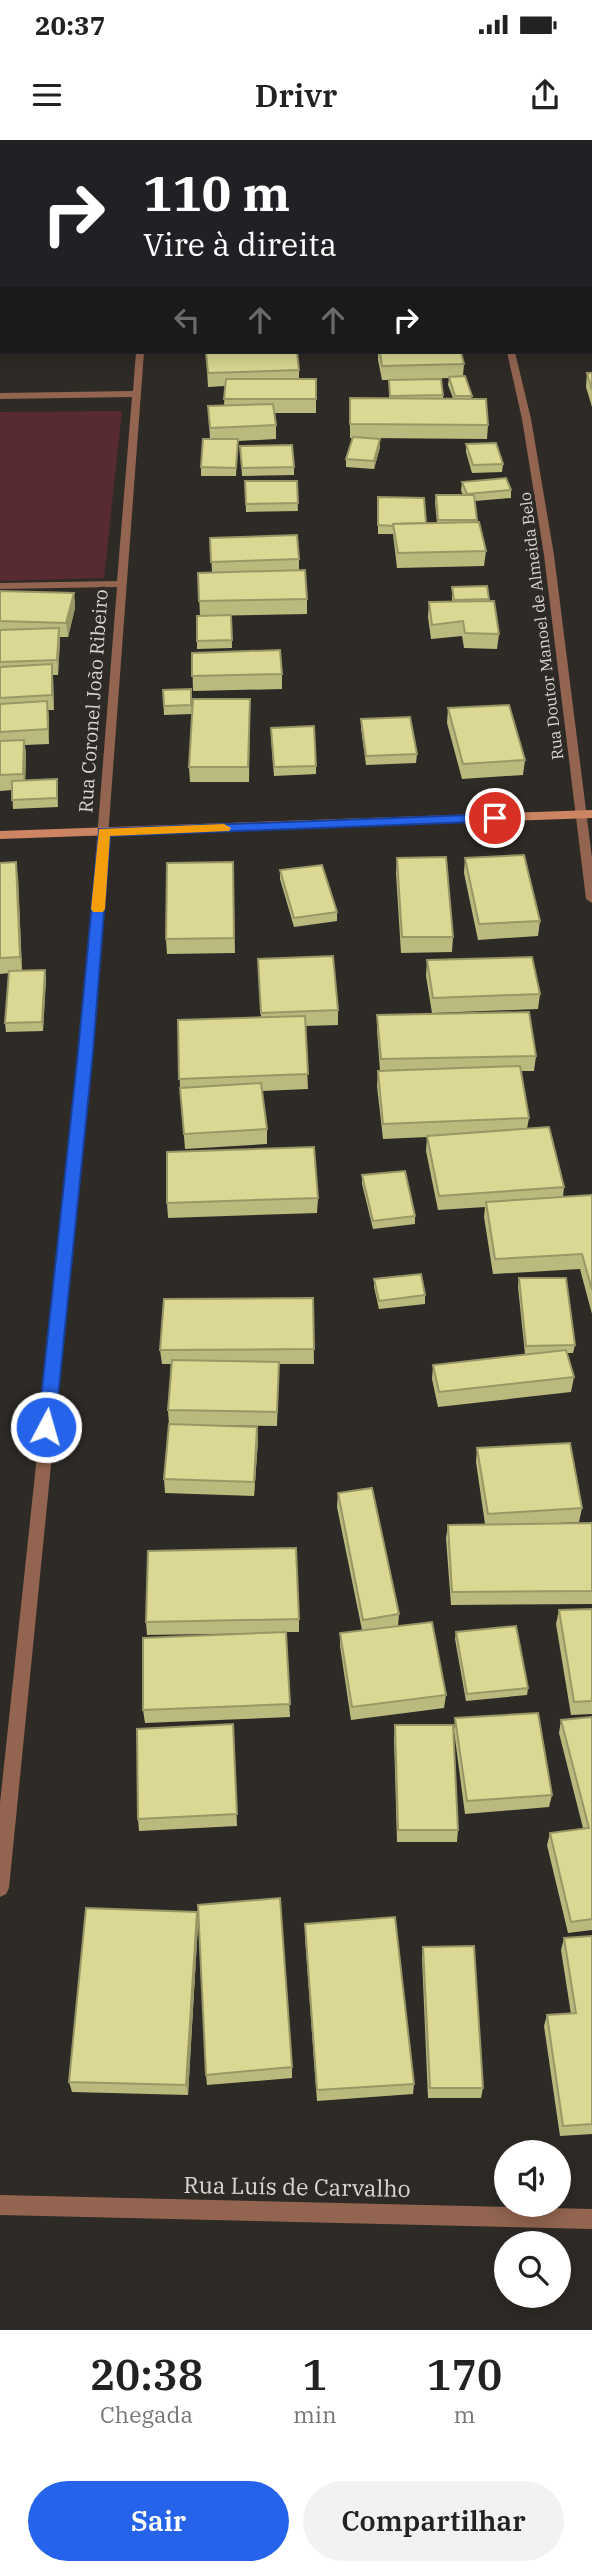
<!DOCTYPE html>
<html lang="pt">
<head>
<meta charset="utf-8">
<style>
	body { margin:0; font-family:"IBM Plex Serif",serif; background:#f2f2f2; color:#222; height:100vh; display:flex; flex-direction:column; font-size:26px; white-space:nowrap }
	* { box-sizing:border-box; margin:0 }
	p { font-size:23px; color:#767676 }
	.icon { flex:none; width:38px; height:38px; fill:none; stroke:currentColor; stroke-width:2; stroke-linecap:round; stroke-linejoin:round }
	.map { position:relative; height:2190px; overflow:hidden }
	.details { display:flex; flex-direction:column; background:#fff; flex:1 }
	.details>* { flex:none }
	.guide { position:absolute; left:0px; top:0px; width:593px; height:214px; box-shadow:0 4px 18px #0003; background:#202124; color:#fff; overflow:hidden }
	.controls { position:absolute; left:494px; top:2000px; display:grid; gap:14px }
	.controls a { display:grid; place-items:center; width:77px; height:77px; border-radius:50%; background:#fff; box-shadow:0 4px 18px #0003; font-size:35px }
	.pin { position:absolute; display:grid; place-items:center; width:60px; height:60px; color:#fff; margin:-30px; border:4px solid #fff; border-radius:50%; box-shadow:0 2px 7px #0007 }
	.me { position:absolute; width:77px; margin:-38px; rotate:6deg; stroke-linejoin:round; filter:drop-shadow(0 0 5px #0008) }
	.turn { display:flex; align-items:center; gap:24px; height:147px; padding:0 28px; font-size:32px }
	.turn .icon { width:91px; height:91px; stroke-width:2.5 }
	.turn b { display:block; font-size:49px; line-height:60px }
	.lanes { display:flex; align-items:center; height:66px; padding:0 28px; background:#0003; justify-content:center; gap:35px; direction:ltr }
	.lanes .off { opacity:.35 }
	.eta { display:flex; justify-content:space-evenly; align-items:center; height:119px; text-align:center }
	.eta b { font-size:42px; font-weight:600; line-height:49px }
	.cta { display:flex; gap:14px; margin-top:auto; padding:14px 28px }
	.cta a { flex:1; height:80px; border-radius:42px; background:#2563eb; color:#fff; font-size:28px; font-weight:600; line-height:80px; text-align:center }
	.cta a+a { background:#f2f2f2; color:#222 }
	.status { display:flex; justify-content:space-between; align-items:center; height:49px; padding:0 35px; background:#fff; direction:ltr }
	.status svg { height:19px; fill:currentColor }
	header { display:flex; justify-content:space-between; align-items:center; height:91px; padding:0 28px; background:#fff; font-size:32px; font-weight:600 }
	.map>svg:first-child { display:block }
	.green { fill:#572b30 }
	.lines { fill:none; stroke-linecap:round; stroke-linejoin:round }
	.street { fill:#936550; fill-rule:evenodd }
	.secondary { fill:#cd8463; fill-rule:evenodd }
	.wall { fill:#bbba7e; fill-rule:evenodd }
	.shaded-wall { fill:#999766 }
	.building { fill:#dad892; stroke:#999766; stroke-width:2 }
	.route { fill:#2563eb; stroke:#184099; stroke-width:2 }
	.slow { fill:#f59e0b }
	.labels { text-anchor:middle; stroke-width:7; stroke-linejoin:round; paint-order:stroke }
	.far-street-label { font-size:16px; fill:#d9d7d4; stroke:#2e2a26 }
	.street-label { font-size:19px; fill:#d9d7d4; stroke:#2e2a26 }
	.near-street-label { font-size:23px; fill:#d9d7d4; stroke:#2e2a26 }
</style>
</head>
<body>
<div class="status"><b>20:37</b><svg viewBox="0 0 49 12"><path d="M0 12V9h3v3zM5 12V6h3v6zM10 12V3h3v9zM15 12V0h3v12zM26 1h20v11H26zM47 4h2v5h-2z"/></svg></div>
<header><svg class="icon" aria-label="menu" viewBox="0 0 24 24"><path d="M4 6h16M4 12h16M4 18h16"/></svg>Drivr<svg class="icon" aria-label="share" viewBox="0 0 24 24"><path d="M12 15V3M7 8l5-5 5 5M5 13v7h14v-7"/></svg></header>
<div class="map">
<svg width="592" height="2190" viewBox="0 0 592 2190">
	<rect width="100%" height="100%" fill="#2e2a26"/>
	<polygon class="green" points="122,271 104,438 0,441 0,272"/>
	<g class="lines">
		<g class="street">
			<rect x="137" y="0" width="8" height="2"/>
			<polygon points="450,0 458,0 459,2 451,2"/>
			<rect x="0" y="98" width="2" height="4"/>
			<polygon points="136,212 144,212 92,912 9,1748 6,1754 0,1757 0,1663 80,912 117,447 0,449 0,443 117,441 132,257 0,259 0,253 133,251"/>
			<polygon points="507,212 515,212 531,279 554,415 592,718 592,763 586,759 544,415 522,279"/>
			<polygon points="0,2055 592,2069 592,2089 0,2075"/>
		</g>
		<polygon class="secondary" points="592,670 592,678 0,699 0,691"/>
	</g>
	<g class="wall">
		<polygon points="348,0 412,0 391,2 349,2"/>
		<polygon points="528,0 581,0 529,2"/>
		<rect x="0" y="26" width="2" height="44"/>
		<polygon points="206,212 299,230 299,239 316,239 316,273 274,273 276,285 276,299 238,301 236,336 201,336 201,327 210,299 208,266 224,266 225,246 208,247"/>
		<path d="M378 212 464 224 463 236 472 256 471 259 488 285 487 299 367 298 380 307 374 329 346 327V319L352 298H350V258H389V240H382L378 220ZM449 238 448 245 453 258H443V255L389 240Z"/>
		<polygon points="587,233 592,233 592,267 586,247"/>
		<polygon points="466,304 503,324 502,332 472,333 466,312"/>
		<polygon points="240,306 294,327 294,335 242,336"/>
		<polygon points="245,341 297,341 298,371 246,372"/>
		<polygon points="462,342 511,350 511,358 475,361 477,382 486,411 484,426 397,428 393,394 378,394 378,357 426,383 437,383 435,363 436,355 463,355 461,351"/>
		<polygon points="210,398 299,419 299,430 307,459 307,474 200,476 198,433 212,432"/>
		<polygon points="452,447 489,459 499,494 497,509 464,508 462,496 431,499 428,477 429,462 452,462"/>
		<polygon points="0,451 74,453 75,468 68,497 60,497 58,535 53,535 54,570 48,570 49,604 25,605 26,615 25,641 57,639 58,667 13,669 12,650 0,651"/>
		<polygon points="231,475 232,508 197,509 197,476"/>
		<polygon points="192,513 282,534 282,549 193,551"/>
		<polygon points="191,549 192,574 164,575 163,550"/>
		<polygon points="448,568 525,620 523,635 462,639 447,583"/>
		<polygon points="250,574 249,642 190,642 189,627"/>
		<polygon points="361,579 417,614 416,623 366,625 361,588"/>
		<polygon points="271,596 316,626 316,634 274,636"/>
		<polygon points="397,718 453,797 452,812 401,813 396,733"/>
		<polygon points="465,718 540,781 538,796 478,800 464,733"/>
		<polygon points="233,722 235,813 167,814 166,799"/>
		<polygon points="0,723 18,737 22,830 45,830 46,839 43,891 6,892 5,883 9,833 0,834"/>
		<polygon points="280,730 337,772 337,781 294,787 280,739"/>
		<polygon points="258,819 338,870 338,885 305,886 308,949 262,951 267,989 267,1004 185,1009 180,948 178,880 261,877"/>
		<polygon points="427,820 540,854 538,869 432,873 426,836"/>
		<polygon points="377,875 536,916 534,931 521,931 529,978 527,989 564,1047 563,1057 592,1055 592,1174 580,1129 493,1134 484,1077 485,1067 438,1070 426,1011 427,997 383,999 377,946 378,931 380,931 377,890"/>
		<polygon points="362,1035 415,1076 415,1084 373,1089 362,1044"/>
		<polygon points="318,1058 317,1073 168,1078 167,1063"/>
		<polygon points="519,1138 575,1205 573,1213 567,1213 574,1237 571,1252 438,1267 432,1239 433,1225 532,1214 525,1214 518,1147"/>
		<polygon points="374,1139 425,1155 425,1164 379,1169 374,1147"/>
		<polygon points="313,1158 314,1224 279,1224 277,1286 197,1285 257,1287 258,1301 254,1356 165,1353 164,1339 169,1285 168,1270 171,1224 162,1224 160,1210"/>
		<polygon points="477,1308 582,1368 579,1382 556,1383 592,1383 592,1464 451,1465 446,1398 448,1385 485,1384 476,1322"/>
		<polygon points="338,1353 399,1474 398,1486 446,1555 444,1568 351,1580 340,1506 340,1493 362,1490 337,1367"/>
		<polygon points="592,1469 592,1574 571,1575 556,1484 559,1470"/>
		<polygon points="299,1479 299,1492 286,1492 290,1577 145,1583 143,1570 269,1493 147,1495 146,1482"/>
		<polygon points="456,1492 528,1548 527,1555 466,1561 455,1499"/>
		<polygon points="592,1577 592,1790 568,1793 547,1705 550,1693 583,1688 559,1593 561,1580"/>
		<polygon points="455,1578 552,1655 549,1667 465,1674 454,1591"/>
		<polygon points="233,1584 237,1686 139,1691 138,1679"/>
		<polygon points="395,1585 458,1690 457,1702 397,1702 394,1598"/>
		<polygon points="197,1772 198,1784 188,1955 72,1952 69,1942"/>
		<polygon points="305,1784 414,1944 413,1954 317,1961 305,1796"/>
		<polygon points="592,1796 592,1994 560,1996 544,1886 547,1875 571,1874 561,1810 564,1798"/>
		<polygon points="423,1807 483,1948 481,1958 428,1958 422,1818"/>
		<polygon points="292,1927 292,1938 207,1945 206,1935"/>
	</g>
	<g class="shaded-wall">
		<polygon points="380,299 380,307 374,329 374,321"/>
		<polygon points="74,453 75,468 68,497 66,483"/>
		<polygon points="59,488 60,503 58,535 57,520"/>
		<polygon points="52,524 53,539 54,570 52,555"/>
		<polygon points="47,561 49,576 49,604 48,589"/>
		<polygon points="24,600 26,615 25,649 23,634"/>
		<polygon points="16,722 18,737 22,832 20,817"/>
		<polygon points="45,830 46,839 43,891 42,882"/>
		<polygon points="257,1287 258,1301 254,1356 254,1342"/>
		<polygon points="197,1772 198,1784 188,1955 186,1945"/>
	</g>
	<g class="building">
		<polygon points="212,0 299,0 300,2 213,2"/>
		<polygon points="571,0 581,0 582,2 533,2"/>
		<polygon points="0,26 2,26 2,53 0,54"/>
		<polygon points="206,212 297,212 299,230 208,233"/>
		<polygon points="380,212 461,212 464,224 382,226"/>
		<polygon points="587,233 592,233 592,250"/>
		<polygon points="465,236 472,256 455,256 449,237"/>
		<polygon points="226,239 316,239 316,259 224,259"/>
		<polygon points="441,239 443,255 390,256 389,240"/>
		<polygon points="350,258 486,259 488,285 350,284"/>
		<polygon points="273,264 276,285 210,288 208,266"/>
		<polygon points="353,297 380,299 374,321 346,319"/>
		<polygon points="203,299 238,299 236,328 201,327"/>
		<polygon points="496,303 503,324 473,325 466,304"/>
		<polygon points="292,305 294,327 242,328 240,306"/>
		<polygon points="506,338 511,350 467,354 462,342"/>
		<polygon points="245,341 297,341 298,363 246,364"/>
		<polygon points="436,355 474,355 477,380 438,380"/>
		<polygon points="378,357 424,358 426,383 393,384 393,386 378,385"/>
		<polygon points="479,382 486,411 398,413 393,384"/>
		<polygon points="297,395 299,419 211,422 210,398"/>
		<polygon points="305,430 307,459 199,461 198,433"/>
		<polygon points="487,446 489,459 454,460 452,447"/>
		<polygon points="0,451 74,453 66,483 0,481"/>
		<polygon points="494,461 499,494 465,493 463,481 432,485 429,462"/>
		<polygon points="231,475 232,500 197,501 197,476"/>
		<polygon points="59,488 57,520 0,522 0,490"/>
		<polygon points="280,510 282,534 192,536 192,513"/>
		<polygon points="52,524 52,555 0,558 0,527"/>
		<polygon points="191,549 191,565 164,566 163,550"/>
		<polygon points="193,559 250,559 248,627 189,627"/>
		<polygon points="47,561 48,589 0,592 0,564"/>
		<polygon points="509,565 525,620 463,624 448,568"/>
		<polygon points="410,577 417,614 366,616 361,579"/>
		<polygon points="314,586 316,626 274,627 271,588"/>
		<polygon points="24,600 23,634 0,635 0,601"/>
		<polygon points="57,639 57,658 12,660 12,641"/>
		<polygon points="524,715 540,781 479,784 465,718"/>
		<polygon points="446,717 453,797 402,797 397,718"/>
		<polygon points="16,722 20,817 0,818 0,723"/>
		<polygon points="233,722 234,798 166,799 167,723"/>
		<polygon points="322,725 337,772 294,778 280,730"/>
		<polygon points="333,816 338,870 261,873 258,819"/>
		<polygon points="532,817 540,854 433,858 427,820"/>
		<polygon points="45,830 42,882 5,883 9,831"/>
		<polygon points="529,872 536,916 381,919 377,875"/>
		<polygon points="305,876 308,934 179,939 178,880"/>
		<polygon points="520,926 529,978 383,984 378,931"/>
		<polygon points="261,943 267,989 184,994 180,948"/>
		<polygon points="549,987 564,1047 439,1056 427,996"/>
		<polygon points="314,1007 318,1058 167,1063 167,1012"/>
		<polygon points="405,1031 415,1076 373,1081 362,1035"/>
		<polygon points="592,1055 592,1150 582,1114 495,1119 486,1062"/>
		<polygon points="421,1134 425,1155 379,1161 374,1139"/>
		<polygon points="519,1138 566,1138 575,1205 526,1206"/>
		<polygon points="313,1158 314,1209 160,1210 164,1159"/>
		<polygon points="566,1210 574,1237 439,1252 433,1225"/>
		<polygon points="172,1220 279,1222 277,1272 168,1270"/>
		<polygon points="169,1284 257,1287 254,1342 164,1339"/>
		<polygon points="570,1303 582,1368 488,1374 477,1308"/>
		<polygon points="372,1348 399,1474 363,1480 338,1353"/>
		<polygon points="592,1383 592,1451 452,1452 448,1385"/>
		<polygon points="296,1408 299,1479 146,1482 148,1411"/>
		<polygon points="592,1469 592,1561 574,1562 559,1470"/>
		<polygon points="432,1482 446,1555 352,1567 340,1493"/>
		<polygon points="516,1486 528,1548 467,1554 456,1492"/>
		<polygon points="286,1492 290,1564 143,1570 143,1498"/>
		<polygon points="538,1573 552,1655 467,1661 455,1578"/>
		<polygon points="592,1577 592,1779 571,1782 550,1693 589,1688 561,1580"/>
		<polygon points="233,1584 237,1674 138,1679 137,1589"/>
		<polygon points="395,1585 453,1585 458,1690 398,1690"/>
		<polygon points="280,1758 292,1927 206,1935 198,1765"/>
		<polygon points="86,1768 197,1772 186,1945 69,1942"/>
		<polygon points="395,1777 414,1944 317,1950 305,1784"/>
		<polygon points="592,1796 592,1984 563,1986 547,1875 576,1873 564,1798"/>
		<polygon points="474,1806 483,1948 430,1948 423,1807"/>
	</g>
	<polygon class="route" points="495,674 501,678 499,681 110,696 93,912 55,1287 52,1292 40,1292 38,1287 78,912 99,689"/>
	<polygon class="slow" points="224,684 231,688 229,691 110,696 105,769 103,772 93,772 91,769 99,689"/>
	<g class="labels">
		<g class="far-street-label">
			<text transform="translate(541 486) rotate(-97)" y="6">Rua Doutor Manoel de Almeida Belo</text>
		</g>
		<g class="street-label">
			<text transform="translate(93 561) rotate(-86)" y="7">Rua Coronel João Ribeiro</text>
		</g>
		<g class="near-street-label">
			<text transform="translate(297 2047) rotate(1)" y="8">Rua Luís de Carvalho</text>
		</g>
	</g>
</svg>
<div class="controls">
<a><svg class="icon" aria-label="sound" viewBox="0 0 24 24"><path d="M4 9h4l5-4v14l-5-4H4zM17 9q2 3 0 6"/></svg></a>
<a><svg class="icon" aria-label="search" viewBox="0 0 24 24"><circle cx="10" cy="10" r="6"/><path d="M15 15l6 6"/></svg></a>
</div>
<div class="pin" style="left:495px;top:678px;background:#d93025"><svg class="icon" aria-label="arrive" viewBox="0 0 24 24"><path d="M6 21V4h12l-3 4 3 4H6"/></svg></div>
<svg class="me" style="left:46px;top:1287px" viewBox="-20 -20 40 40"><circle r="17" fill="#2563eb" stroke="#fff" stroke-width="3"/><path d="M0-11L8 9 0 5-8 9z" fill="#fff"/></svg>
<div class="guide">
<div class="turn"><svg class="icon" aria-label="right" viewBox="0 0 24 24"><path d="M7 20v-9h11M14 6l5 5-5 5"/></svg><div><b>110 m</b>Vire à direita</div></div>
<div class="lanes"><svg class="icon off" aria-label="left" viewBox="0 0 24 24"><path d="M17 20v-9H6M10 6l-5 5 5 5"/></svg><svg class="icon off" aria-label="ahead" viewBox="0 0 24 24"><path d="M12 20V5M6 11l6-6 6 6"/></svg><svg class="icon off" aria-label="ahead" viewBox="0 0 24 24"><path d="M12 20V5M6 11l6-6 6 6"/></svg><svg class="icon" aria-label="right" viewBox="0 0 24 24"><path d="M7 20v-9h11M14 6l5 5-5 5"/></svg></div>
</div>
</div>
<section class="details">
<div class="eta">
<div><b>20:38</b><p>Chegada</p></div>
<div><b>1</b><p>min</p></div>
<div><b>170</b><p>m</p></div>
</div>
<div class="cta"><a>Sair</a><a>Compartilhar</a></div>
</section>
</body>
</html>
